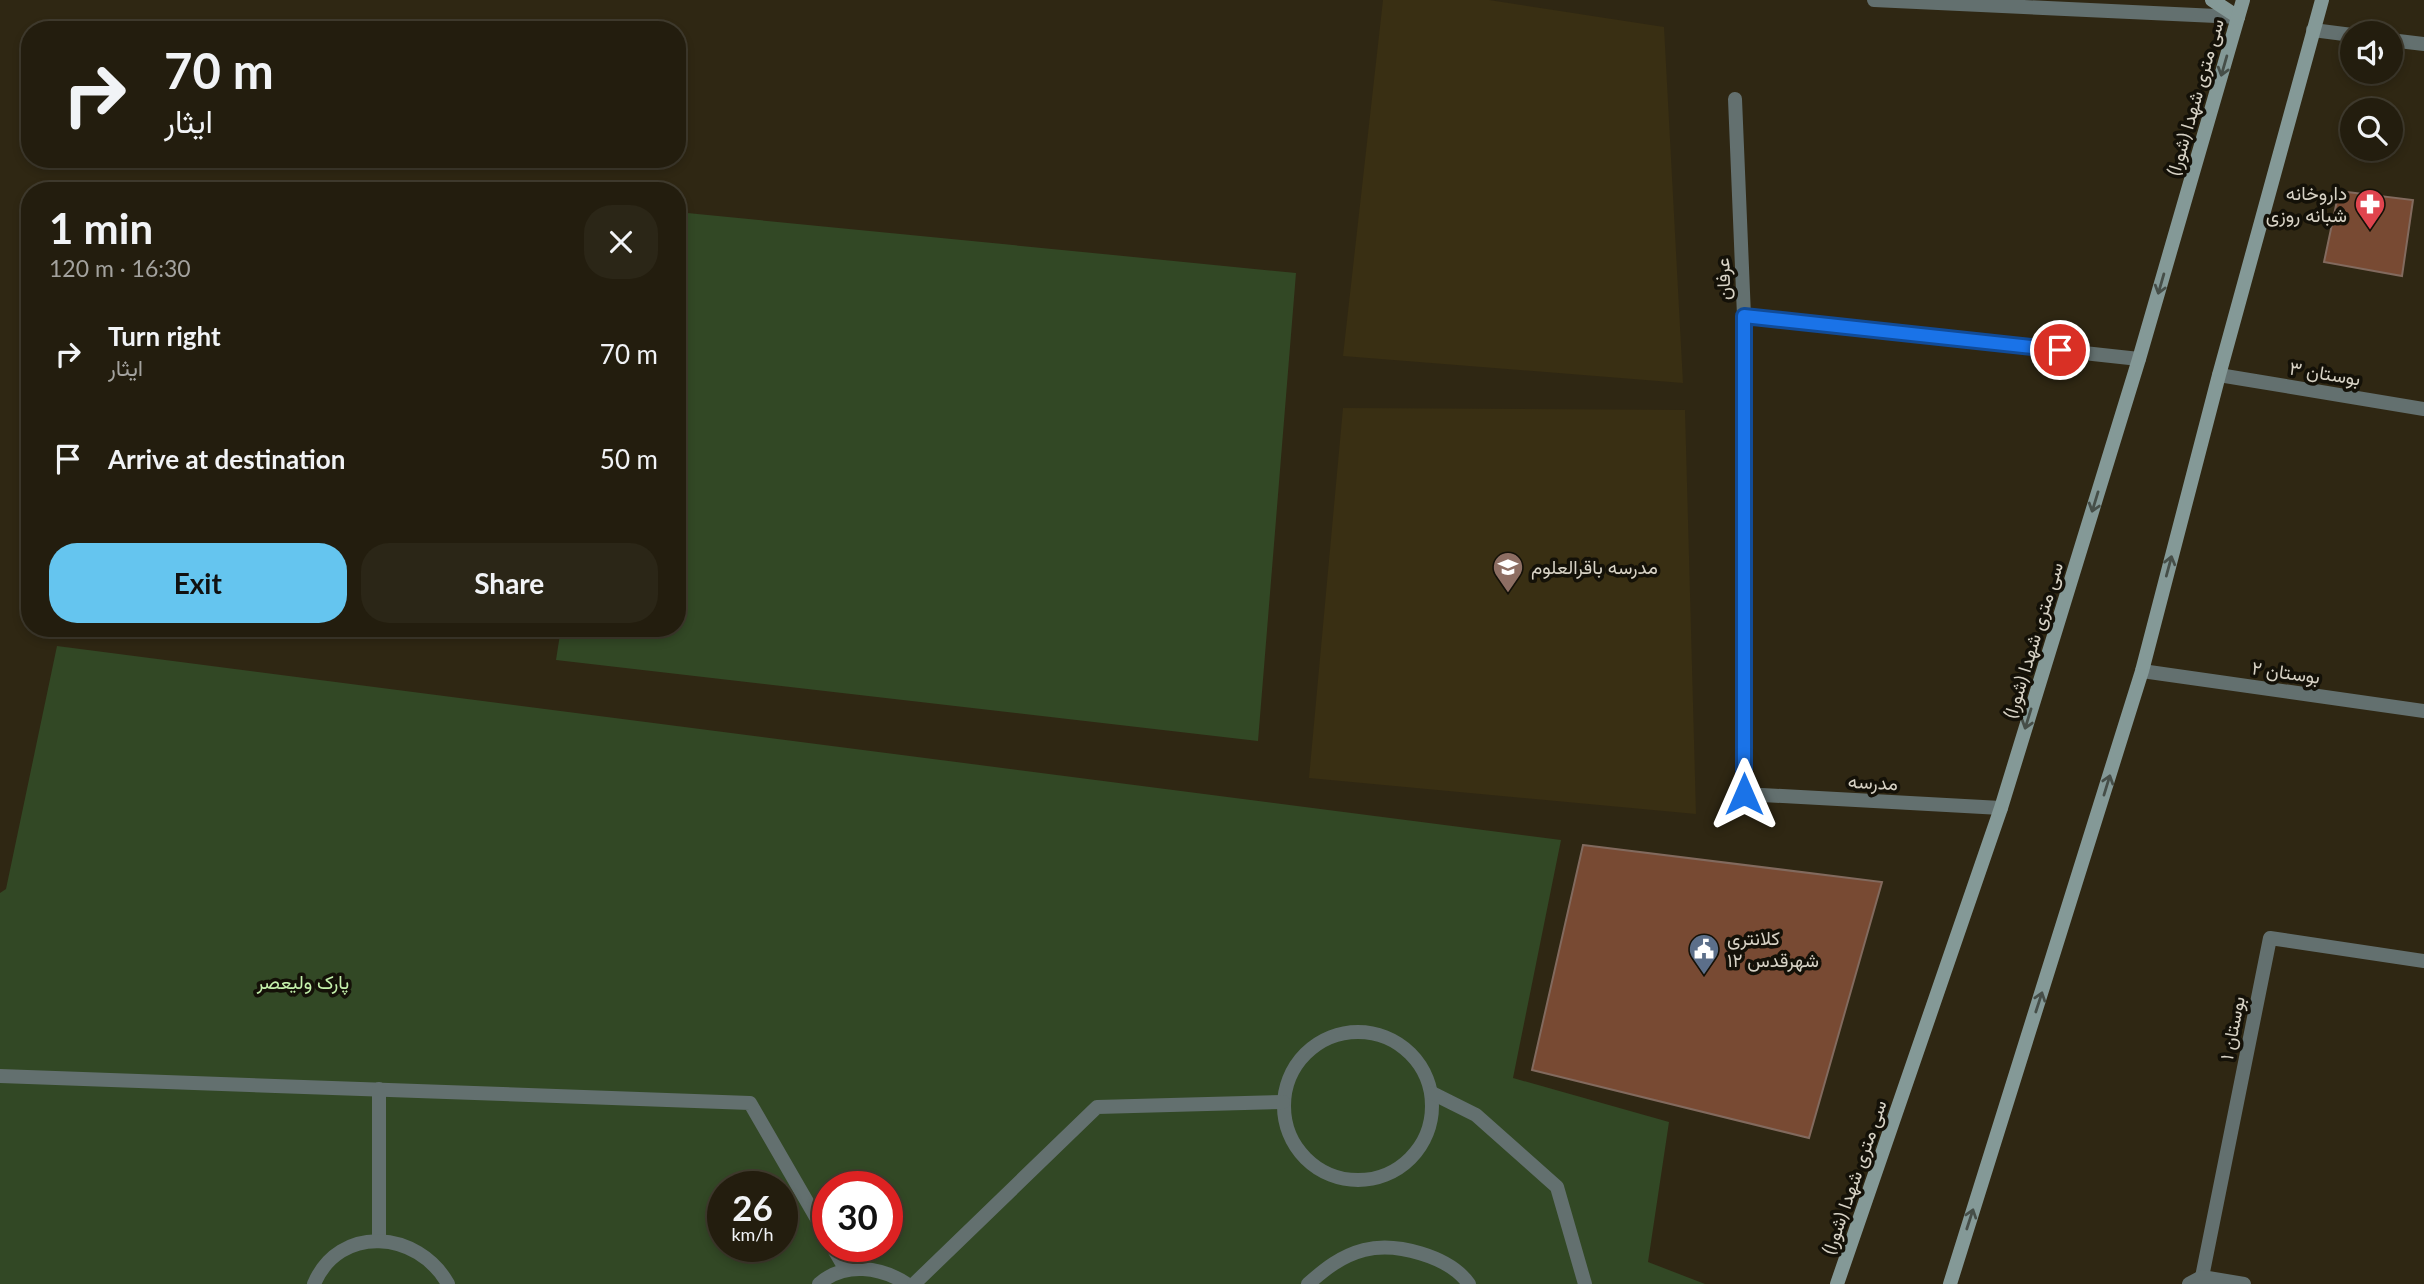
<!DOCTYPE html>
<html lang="en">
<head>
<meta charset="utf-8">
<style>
	body { margin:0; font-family:Lato,Vazirmatn,sans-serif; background:#2b2617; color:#f1f3f6; height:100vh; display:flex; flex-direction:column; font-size:26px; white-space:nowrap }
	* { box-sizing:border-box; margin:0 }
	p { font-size:23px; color:#a3a29e }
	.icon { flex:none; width:38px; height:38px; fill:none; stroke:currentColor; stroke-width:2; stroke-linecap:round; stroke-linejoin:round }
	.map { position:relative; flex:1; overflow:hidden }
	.drawer { position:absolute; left:21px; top:182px; width:665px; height:455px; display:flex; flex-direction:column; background:#231d0e; border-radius:28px; box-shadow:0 4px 10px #0003,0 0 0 2px #403b2e }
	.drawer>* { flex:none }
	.top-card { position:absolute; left:21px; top:21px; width:665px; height:147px; border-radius:28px; box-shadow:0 4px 10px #0003,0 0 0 2px #403b2e; background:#231d0e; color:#f1f3f6; overflow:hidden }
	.fabs { position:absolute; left:2340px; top:21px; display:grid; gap:14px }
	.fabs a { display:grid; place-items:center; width:63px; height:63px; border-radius:50%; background:#231d0e; box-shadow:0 4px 10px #0003,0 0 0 2px #403b2e; font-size:35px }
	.speed { position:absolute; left:707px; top:1171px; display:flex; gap:14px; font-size:35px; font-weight:700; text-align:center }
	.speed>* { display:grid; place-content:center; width:91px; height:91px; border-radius:50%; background:#231d0e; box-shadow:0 4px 10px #0003,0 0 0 2px #403b2e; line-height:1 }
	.speed small { font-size:18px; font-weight:400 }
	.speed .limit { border:10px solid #d22; background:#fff; color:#111 }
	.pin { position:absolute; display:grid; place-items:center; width:60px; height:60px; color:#fff; margin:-30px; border:4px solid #fff; border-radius:50%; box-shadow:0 2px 7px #0007 }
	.me { position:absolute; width:77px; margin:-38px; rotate:0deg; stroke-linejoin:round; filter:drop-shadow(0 0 5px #0008) }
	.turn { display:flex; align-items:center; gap:24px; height:147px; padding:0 28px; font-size:32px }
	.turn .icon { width:91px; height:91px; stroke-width:2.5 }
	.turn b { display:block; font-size:49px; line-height:60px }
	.round { display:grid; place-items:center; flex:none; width:74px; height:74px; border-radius:28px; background:#2b2617 }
	.overview { display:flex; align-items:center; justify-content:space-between; height:119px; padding:0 28px }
	h1 { font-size:42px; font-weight:700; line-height:52px }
	.primary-button { display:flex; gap:14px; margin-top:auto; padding:14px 28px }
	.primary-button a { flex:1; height:80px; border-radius:28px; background:#65c5ef; color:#111; font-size:28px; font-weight:700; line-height:80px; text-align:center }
	.primary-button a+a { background:#2b2617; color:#f1f3f6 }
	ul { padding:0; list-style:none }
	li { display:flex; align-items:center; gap:21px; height:105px; padding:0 28px }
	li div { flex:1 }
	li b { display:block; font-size:26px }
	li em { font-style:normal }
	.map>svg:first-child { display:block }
	.built { fill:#392f13 }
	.green { fill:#324825; fill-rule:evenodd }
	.building { fill:#784a33; stroke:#826a5e; stroke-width:2 }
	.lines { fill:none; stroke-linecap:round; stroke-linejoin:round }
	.street { stroke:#63706f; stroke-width:14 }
	.secondary { stroke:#849997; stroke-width:14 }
	.oneway { stroke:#464e48 }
	.route-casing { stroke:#114b97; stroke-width:18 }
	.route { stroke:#1a73e8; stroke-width:12 }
	.labels { text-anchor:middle; stroke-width:7; stroke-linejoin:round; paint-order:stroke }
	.street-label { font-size:19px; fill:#d7d2c5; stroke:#141108 }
	.poi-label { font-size:19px; fill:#d7d2c5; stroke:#141108; text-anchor:start }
	.park-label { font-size:19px; fill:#c5f1ac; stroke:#141108 }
</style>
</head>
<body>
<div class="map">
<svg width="2424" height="1284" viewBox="0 0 2424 1284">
	<rect width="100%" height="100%" fill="#2f2713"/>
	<g class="built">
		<polygon points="1383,0 1489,0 1664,27 1683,383 1343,356"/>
		<polygon points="1343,408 1685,410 1696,814 1309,778"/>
	</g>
	<g class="green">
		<polygon points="677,212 1296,273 1258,741 556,660 561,628 677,628"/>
		<path d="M57 646 1561 840 1513 1078 1669 1122 1648 1262 1705 1284H0V893L6 889ZM723 1186H782V1246H723ZM828 1186H887V1246H828Z"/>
	</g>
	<g class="building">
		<polygon points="2339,191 2413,200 2402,276 2324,262"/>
		<polygon points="1583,845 1882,882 1809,1138 1532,1070"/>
	</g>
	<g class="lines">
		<g class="street">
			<polyline points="1874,0 2238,17"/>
			<polyline points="2313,30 2352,35"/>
			<polyline points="2390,40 2424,44"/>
			<polyline points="1735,99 1744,316 1744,794 2001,808"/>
			<polyline points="1744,316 2139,359"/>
			<polyline points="2219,375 2424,409"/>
			<polyline points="2142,671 2424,711"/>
			<circle cx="1358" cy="1106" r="74"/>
			<polyline points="0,1076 750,1103 828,1238"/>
			<polyline points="379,1089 379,1241"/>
			<polyline points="1432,1093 1476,1115 1557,1187 1585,1284"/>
			<polyline points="832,1246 846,1270"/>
			<polyline points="2202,1277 2270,938 2424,961"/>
			<path d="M314 1284C339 1224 418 1230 448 1284"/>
			<path d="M819 1284C845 1261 881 1267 907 1284"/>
			<polyline points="914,1284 1097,1107 1283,1102"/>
			<path d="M1308 1284C1325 1269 1341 1256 1364 1250 1396 1242 1449 1256 1469 1284"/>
			<polyline points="2189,1284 2202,1277 2244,1284"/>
		</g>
		<g class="secondary">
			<polyline points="2212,0 2238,17"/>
			<polyline points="1837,1284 2001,808 2139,359 2243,0"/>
			<polyline points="1950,1284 2142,671 2219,375 2322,0"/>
		</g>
	</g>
	<defs><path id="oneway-shaft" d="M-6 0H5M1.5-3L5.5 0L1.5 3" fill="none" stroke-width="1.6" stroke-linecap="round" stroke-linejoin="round" transform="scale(1.75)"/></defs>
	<g class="oneway">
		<use href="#oneway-shaft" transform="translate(2224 66) rotate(106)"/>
		<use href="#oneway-shaft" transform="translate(2161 284) rotate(106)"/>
		<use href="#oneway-shaft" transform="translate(2095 502) rotate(107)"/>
		<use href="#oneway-shaft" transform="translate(2169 566) rotate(-75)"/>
		<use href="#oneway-shaft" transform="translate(2028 719) rotate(107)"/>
		<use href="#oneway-shaft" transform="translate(2107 785) rotate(-73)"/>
		<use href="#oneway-shaft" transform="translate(2039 1002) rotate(-72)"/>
		<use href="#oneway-shaft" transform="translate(1970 1219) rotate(-72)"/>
	</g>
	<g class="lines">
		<g class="route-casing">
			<polyline id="route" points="1744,794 1744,316 2060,350"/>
		</g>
		<use href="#route" class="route"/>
	</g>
	<defs>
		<g id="pharmacy-pin" transform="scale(1.575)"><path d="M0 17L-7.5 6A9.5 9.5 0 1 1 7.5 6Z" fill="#e0444e" stroke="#141108"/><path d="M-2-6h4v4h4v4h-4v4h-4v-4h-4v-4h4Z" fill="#fff"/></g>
		<g id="school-pin" transform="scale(1.575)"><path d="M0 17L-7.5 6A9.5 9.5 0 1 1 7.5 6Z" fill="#8d6e63" stroke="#141108"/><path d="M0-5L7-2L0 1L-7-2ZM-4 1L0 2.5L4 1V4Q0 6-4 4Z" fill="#fff"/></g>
		<g id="civic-pin" transform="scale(1.575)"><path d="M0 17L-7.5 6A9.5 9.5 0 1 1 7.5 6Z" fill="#5c6f8a" stroke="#141108"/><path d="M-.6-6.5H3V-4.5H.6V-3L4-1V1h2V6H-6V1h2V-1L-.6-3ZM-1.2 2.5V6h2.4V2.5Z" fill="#fff"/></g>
	</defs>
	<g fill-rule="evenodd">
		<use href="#pharmacy-pin" x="2370" y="204"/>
		<use href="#school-pin" x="1508" y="567"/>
		<use href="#civic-pin" x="1704" y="949"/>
	</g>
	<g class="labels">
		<g class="street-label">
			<text transform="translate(2195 97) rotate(-74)" y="7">سی متری شهدا (شورا)</text>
			<text transform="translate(1723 279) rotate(-92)" y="7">عرفان</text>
			<text transform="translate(2325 373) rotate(9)" y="7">بوستان ۳</text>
			<text transform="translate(2033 640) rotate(-73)" y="7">سی متری شهدا (شورا)</text>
			<text transform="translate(2286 672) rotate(8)" y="7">بوستان ۲</text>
			<text transform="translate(1873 782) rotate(3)" y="7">مدرسه</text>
			<text transform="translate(2232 1028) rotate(-79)" y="7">بوستان ۱</text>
			<text transform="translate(1854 1177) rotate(-71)" y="7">سی متری شهدا (شورا)</text>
		</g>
		<g class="poi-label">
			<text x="2347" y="200" text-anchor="end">داروخانه<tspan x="2347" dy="22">شبانه روزی</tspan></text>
			<text x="1531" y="574">مدرسه باقرالعلوم</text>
			<text x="1727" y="945">کلانتری<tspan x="1727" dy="22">۱۲ شهرقدس</tspan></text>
		</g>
		<g class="park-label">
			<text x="303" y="989">پارک ولیعصر</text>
		</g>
	</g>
</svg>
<div class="fabs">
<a><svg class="icon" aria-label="sound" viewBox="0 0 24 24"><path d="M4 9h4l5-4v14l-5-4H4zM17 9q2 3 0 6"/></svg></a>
<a><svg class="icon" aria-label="search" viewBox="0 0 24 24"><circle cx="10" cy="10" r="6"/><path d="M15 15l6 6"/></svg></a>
</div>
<div class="speed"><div>26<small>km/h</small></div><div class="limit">30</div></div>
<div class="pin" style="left:2060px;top:350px;background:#d93025"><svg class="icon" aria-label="arrive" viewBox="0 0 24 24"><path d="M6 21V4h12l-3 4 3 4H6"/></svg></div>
<svg class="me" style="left:1744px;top:794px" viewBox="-20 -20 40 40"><path d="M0-17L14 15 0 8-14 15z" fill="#1a73e8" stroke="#fff" stroke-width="4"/></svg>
<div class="top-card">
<div class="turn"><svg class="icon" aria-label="right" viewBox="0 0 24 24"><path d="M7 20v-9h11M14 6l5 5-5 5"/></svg><div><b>70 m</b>ایثار</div></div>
</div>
<section class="drawer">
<div class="overview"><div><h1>1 min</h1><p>120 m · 16:30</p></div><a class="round"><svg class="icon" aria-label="close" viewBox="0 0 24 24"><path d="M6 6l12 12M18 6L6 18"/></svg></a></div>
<ul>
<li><svg class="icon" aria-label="right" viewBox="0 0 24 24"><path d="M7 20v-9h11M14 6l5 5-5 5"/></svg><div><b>Turn right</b><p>ایثار</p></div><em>70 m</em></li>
<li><svg class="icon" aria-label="arrive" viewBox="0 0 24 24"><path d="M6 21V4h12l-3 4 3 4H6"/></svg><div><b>Arrive at destination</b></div><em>50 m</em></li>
</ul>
<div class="primary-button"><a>Exit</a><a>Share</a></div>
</section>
</div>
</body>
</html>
